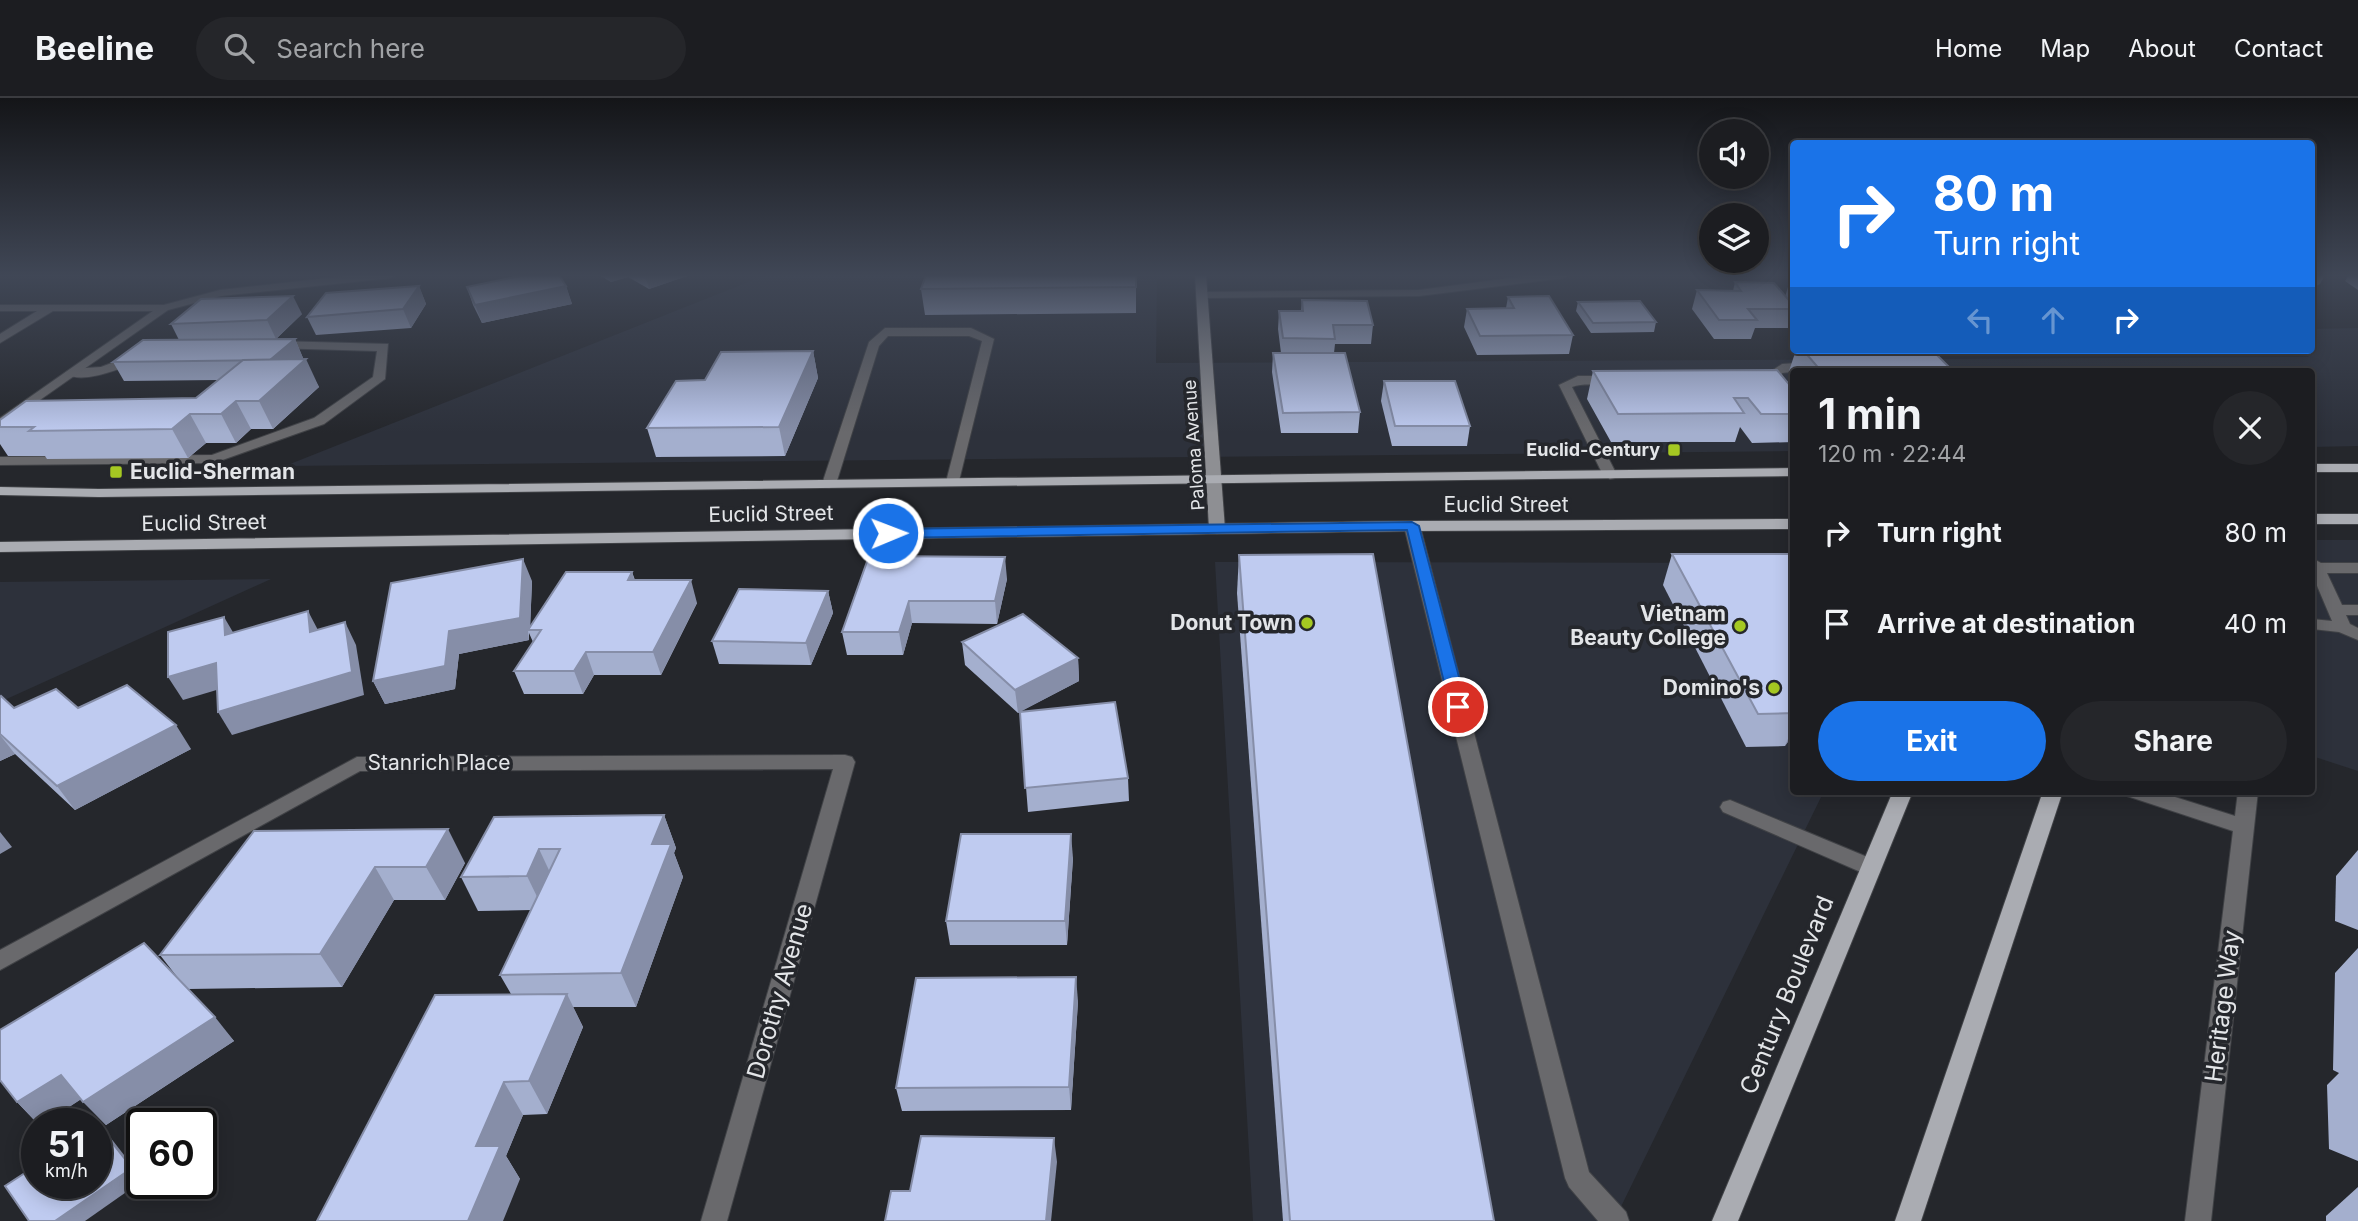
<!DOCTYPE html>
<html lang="en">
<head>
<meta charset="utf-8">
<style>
	body { margin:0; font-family:Inter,sans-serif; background:#25262a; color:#f1f3f6; height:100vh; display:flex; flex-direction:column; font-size:26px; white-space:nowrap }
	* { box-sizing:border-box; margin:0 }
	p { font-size:23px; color:#a0a2a5 }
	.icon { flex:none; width:38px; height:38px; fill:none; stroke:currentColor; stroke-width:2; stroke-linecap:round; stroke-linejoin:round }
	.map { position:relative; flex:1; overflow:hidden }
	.sheet { position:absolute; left:1790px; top:270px; width:525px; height:427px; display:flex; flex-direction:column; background:#1c1d21; border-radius:7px; box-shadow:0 4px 18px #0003,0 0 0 2px #3a3b3f }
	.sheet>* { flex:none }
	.hud { position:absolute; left:1790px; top:42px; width:525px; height:214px; border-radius:7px; box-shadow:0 4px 18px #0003,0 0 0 2px #3a3b3f; background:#1a73e8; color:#fff; overflow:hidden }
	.buttons { position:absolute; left:1699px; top:21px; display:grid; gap:14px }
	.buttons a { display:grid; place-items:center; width:70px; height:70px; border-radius:50%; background:#1c1d21; box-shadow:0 4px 18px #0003,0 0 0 2px #3a3b3f; font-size:35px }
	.speed { position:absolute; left:21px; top:1010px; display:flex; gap:14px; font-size:35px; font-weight:700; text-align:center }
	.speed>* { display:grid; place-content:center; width:91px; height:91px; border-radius:50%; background:#1c1d21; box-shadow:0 4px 18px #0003,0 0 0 2px #3a3b3f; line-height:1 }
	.speed small { font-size:18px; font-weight:400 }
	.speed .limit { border:4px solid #111; border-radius:10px; background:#fff; color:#111 }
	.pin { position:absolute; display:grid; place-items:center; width:60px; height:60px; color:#fff; margin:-30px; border:4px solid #fff; border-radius:50%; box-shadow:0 2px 7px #0007 }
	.me { position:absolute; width:77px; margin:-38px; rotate:89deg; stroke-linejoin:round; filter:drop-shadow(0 0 5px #0008) }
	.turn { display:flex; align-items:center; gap:24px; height:147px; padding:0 28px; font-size:32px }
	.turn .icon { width:91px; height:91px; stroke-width:2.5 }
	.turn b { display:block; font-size:49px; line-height:60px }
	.lanes { display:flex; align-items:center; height:66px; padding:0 28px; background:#0003; justify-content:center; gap:35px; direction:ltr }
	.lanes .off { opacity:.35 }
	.round { display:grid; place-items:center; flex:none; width:74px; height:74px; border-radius:37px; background:#25262a }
	.headline { display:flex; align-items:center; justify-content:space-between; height:119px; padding:0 28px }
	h1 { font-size:42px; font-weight:700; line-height:52px }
	.cta { display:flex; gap:14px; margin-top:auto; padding:14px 28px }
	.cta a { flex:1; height:80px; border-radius:42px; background:#1a73e8; color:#fff; font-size:28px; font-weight:700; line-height:80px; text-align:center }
	.cta a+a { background:#25262a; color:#f1f3f6 }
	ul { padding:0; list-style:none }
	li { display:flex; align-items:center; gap:21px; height:91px; padding:0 28px }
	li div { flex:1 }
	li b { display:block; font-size:26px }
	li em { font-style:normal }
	header { display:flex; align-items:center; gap:42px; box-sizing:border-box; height:98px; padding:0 35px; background:#1c1d21; border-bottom:2px solid #3a3b3f }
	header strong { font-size:33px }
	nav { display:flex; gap:38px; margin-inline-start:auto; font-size:24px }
	.search { width:490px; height:63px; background:#25262a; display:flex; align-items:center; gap:18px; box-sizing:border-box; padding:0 24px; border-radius:38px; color:#a0a2a5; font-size:26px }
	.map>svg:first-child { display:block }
	.built { fill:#2d313b }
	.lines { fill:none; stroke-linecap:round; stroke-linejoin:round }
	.lane-casing { stroke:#404246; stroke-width:2 }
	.street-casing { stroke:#404246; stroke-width:2 }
	.secondary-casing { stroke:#404246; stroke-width:2 }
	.primary-casing { stroke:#404246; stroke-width:2 }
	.lane { fill:#69696c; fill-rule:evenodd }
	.street { fill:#69696c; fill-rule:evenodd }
	.secondary { fill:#8e8f93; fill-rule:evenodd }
	.primary { fill:#aaacb2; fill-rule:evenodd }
	.wall { fill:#a4afce }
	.shaded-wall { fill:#868ea8 }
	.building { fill:#bfcbf0; stroke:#868ea8; stroke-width:2 }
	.route { fill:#1a73e8; stroke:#114b97; stroke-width:2 }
	.poi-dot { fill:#a5c822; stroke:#25272c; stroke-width:2.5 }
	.labels { text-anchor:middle; stroke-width:7; stroke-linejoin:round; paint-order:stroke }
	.far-street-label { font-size:18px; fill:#e3e5e8; stroke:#25272c }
	.far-poi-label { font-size:18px; font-weight:bold; fill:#e3e5e8; stroke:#25272c; text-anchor:end }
	.poi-label { font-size:21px; font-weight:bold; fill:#e3e5e8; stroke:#25272c; text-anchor:end }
	.street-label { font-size:21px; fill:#e3e5e8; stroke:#25272c }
	.near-street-label { font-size:24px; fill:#e3e5e8; stroke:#25272c }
</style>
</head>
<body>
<header>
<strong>Beeline</strong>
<div class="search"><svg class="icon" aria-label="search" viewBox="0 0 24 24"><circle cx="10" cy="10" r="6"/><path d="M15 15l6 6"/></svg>Search here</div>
<nav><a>Home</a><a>Map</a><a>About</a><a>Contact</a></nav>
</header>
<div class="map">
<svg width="2358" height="1123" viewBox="0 0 2358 1123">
	<rect width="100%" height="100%" fill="#25272c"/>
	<g class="built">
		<polygon points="766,177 952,177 944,182 1157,180 1156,265 2309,259 2301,252 2312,252 2312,231 2358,230 2358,348 2312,349 2312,273 1794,273 1794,353 285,368"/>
		<polygon points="2312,442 2358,442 2358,673 2312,658"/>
		<polygon points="1215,464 1794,465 1794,693 1824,693 1614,1123 1253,1123"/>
		<polygon points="271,481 0,604 0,484"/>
	</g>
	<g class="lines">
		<g class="lane-casing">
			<g id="lane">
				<polygon points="0,207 164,207 170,210 164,213 53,213 0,245 0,236 37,213 0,213"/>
				<polygon points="971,230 994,241 958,387 953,388 946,384 982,243 969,238 888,238 879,248 836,386 829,390 824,389 822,386 869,244 885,230"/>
				<polygon points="276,243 388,246 385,281 324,326 214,365 0,367 0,359 212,357 314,320 373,279 377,253 272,250 272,244"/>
				<path d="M138 255 142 256V262C124 269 82 288 65 275L71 271 101 269Z"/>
				<path d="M1814 264 1820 268 1818 271 1782 275C1782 287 1794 289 1794 307L1789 306 1770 281V274L1782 266Z"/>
				<path d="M1578 278H1614L1620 282C1608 291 1587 283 1572 289L1617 377 1615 380 1610 381 1603 377 1559 287Z"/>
				<polygon points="1412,423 1420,428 1589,1074 1626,1114 1629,1123 1598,1123 1569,1089 1565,1080 1404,428"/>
				<polygon points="2312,460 2321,465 2358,465 2358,475 2327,475 2342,507 2358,507 2358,517 2346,517 2350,526 2358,530 2358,542 2339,534 2312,531 2312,521 2332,523 2312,476"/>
				<polygon points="1730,702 1877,763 1880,769 1877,775 1870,777 1863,775 1723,714 1720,709 1723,704"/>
			</g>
		</g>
		<g class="street-casing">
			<g id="street">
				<polygon points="355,177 396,177 391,180 221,198 168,212 0,330 0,320 160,208 220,192"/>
				<polygon points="1534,177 1569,177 1564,180 1419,198 1202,200 1196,197 1202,194 1419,192"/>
				<polygon points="845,657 852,659 855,664 727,1123 701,1123 833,671 360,673 0,872 0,852 357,659"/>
				<polygon points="2124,693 2156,693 2235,718 2238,693 2258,693 2211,1123 2185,1123 2233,733 2127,698"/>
			</g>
		</g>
		<g class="secondary-casing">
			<polygon id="secondary" points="1195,177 1206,177 1225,431 1217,436 1209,431"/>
		</g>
		<g class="primary-casing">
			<g id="primary">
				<rect x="2312" y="366" width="46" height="8"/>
				<polygon points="1794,370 1794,378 99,399 0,397 0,389 99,391"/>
				<rect x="2312" y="416" width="46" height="10"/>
				<polygon points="1794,421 1794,431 1412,433 0,454 0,444 1412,423"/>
				<polygon points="1893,693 1913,693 1738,1123 1712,1123"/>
				<polygon points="2043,693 2063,693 1921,1123 1895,1123"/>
			</g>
		</g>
		<use href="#lane" class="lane"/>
		<use href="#street" class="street"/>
		<use href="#secondary" class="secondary"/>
		<use href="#primary" class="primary"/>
	</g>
	<g class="wall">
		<polygon points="599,177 690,177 649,191 628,179 611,184"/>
		<polygon points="1136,177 1136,215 925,217 921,191"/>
		<polygon points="2349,177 2358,177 2358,192 2345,183"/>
		<polygon points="1790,182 1794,182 1794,219 1790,230 1755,230 1751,241 1714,241 1692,211 1697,192 1733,193 1735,184 1785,199"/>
		<polygon points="419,188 426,206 411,230 316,237 307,219"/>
		<polygon points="566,188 572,206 482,225 473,207 467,189"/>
		<polygon points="1508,199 1573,237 1569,256 1477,257 1464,229 1467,211 1506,210"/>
		<polygon points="1302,202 1373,227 1371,246 1335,246 1334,255 1360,314 1358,335 1281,335 1272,274 1273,255 1281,255 1278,231 1279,213 1301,213"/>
		<polygon points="1578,204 1656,224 1654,234 1591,235 1576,213"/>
		<polygon points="302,216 276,241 295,241 303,260 302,261 319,289 273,331 251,331 236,345 206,345 188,360 47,361 45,358 8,358 0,346 0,322 196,300 218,282 124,283 113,264 179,242 171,226"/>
		<polygon points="1796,252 1932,252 1953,273 1794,273 1794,278 1789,273"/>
		<polygon points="813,253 818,280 785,358 656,359 647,330 705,282"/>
		<polygon points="1593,273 1794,292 1794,344 1752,345 1740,329 1735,344 1611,344 1587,301"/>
		<polygon points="1384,283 1470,328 1467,348 1392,348 1381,303"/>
		<polygon points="1672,456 1794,456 1794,635 1785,648 1746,649 1663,487"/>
		<polygon points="1239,457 1494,1123 1283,1123 1237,495"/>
		<polygon points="869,458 1007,481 997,526 912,525 903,557 847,557 842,534"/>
		<polygon points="632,474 635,482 697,505 661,577 594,577 583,596 524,596 514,573 533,544 529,535 529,542 459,556 455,591 385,606 373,583 532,483 530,530"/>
		<polygon points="828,493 833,515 811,567 719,566 712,543"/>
		<polygon points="962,544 1078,560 1079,583 1021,613 1128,680 1129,703 1028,714 1020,614 1018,615 965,567"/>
		<polygon points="0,599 14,610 78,610 191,651 75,712 15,656 0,663"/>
		<polygon points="664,717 676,750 674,755 683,779 636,909 573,909 583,929 547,1016 523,1017 506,1058 520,1081 317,1123 511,896 500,877 531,812 478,813 461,779 494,719"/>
		<polygon points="254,733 465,765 445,802 394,802 342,889 188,891 234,943 106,1027 81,1001 43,1026 38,1026 17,1004 181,884 160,857"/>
		<polygon points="2358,752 2358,832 2335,823 2336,778"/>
		<polygon points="1073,760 1067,847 950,847 946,823"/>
		<polygon points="2358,850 2358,1063 2329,1051 2327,987 2339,975 2333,972 2335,875"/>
		<polygon points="1078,903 1071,1012 902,1013 896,990"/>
		<polygon points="2358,1089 2358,1123 2326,1123 2326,1118"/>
	</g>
	<g class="shaded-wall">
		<polygon points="609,177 627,177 628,179 611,184"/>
		<polygon points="645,177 690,177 649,191"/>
		<polygon points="2312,177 2325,177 2320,186 2312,190"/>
		<polygon points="419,188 426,206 411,230 403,211"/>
		<polygon points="566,188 572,206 482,225 475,207"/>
		<polygon points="293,198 302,216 276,241 267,222"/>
		<polygon points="295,241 303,260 278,282 269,262"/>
		<polygon points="813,253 818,280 785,358 779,329"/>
		<polygon points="306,261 319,289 273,331 259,303"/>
		<polygon points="236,303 251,331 236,345 221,316"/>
		<polygon points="190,316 206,345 188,360 172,331"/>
		<polygon points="1005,459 1007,481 997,526 995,503"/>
		<polygon points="523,461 532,483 530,532 528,532 529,542 459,556 455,591 385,606 373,583 449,533"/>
		<polygon points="632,474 639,497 628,482"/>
		<polygon points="691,482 697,505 661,577 653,554"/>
		<polygon points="828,493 833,515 811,567 806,545"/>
		<polygon points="909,503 912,525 903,557 899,534"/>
		<polygon points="308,513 320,536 310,534"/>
		<polygon points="224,519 237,541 225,537"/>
		<polygon points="345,524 356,547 364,597 232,637 218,614"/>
		<polygon points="586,554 594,577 583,596 574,573"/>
		<polygon points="1078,560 1079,583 1018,615 1015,592"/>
		<polygon points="216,565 230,588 183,602 168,579"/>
		<polygon points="176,627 191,651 75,712 57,688"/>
		<polygon points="1794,627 1794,635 1785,648"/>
		<polygon points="0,637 15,656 0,663"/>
		<polygon points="664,717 676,750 674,755 683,779 636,909 621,875 652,746"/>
		<polygon points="448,731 465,765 445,802 426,769"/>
		<polygon points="0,734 12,749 0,756"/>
		<polygon points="1071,736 1073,760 1067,847 1065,823"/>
		<polygon points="539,751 555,785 543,811 527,778"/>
		<polygon points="375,769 394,802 342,889 320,856"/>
		<polygon points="1076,879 1078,903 1071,1012 1069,989"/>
		<polygon points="567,896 583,929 547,1016 529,983"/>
		<polygon points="215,919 234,943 106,1027 83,1004"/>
		<polygon points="61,977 83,1000 43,1026 38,1026 17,1004"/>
		<polygon points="504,984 523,1017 506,1058 520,1081 503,1123 468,1123 476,1048"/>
		<polygon points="98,1027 110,1039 142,1080 142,1083 85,1123 55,1123"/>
		<polygon points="1054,1040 1057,1064 1051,1123 1046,1123"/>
	</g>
	<g class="building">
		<polygon points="525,177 559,177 566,188 475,207 467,189"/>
		<polygon points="926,177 1136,177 1136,189 921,191"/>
		<polygon points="1735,184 1774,185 1794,208 1794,211 1748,211 1757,222 1719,222 1697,192 1741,193"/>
		<polygon points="419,188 403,211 307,219 326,195"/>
		<polygon points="293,198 267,222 171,226 201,201"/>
		<polygon points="1549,198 1573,237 1480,238 1467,211 1514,210 1508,199"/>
		<polygon points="1302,202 1367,203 1373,227 1333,227 1335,241 1283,240 1279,213 1303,213"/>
		<polygon points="1640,203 1656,224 1593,225 1578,204"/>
		<polygon points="295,241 270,262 113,264 143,242"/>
		<polygon points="1803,252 1932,252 1953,273 1821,273"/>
		<polygon points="813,253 779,329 647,330 676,283 705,282 721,254"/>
		<polygon points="1273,255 1345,255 1360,314 1283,315"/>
		<polygon points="306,261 259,303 236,303 221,316 190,316 172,331 29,333 34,329 0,329 0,322 26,303 196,300 243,262"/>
		<polygon points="1777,272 1794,292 1794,316 1761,316 1748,300 1734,300 1744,315 1618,316 1593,273"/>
		<polygon points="1384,283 1455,283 1470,328 1395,328"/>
		<polygon points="1373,456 1494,1123 1290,1123 1239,457"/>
		<polygon points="1672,456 1794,456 1794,615 1758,616"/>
		<polygon points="869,458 1005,459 995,503 909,503 899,534 842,534"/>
		<polygon points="523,461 520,520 449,533 445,568 373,583 391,485"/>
		<polygon points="566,474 632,474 628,482 691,482 653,554 586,554 574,573 514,573 541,532 528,532"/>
		<polygon points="739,491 828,493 806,545 712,543"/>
		<polygon points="308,513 310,534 345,524 352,574 218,614 216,565 168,579 168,534 224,519 225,537"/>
		<polygon points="1023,516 1078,560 1015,592 962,544"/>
		<polygon points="127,587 176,627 57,688 0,636 0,599 1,598 14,610 56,591 78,610"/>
		<polygon points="1115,604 1128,680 1025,690 1020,614"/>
		<polygon points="664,717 652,746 671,746 621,875 500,877 560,751 539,751 527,778 461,779 494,719"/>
		<polygon points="448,731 426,769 375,769 320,856 160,857 254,733"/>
		<polygon points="961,736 1071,736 1065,823 946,823"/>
		<polygon points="144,845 215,919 83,1004 61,977 17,1004 0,982 0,932"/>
		<polygon points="1076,879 1069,989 896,990 916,880"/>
		<polygon points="567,896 529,983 504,984 476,1048 500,1048 468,1123 317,1123 435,897"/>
		<polygon points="98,1027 132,1070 55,1123 29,1123 5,1088 37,1067 37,1085 96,1085 96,1028"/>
		<polygon points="921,1038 1054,1040 1046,1123 885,1123 891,1093 910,1093"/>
	</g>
	<linearGradient id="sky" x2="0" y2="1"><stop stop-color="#141518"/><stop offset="0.53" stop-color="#404756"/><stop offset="1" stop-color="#404756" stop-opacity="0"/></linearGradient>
	<rect width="2358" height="335" fill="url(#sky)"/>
	<polygon class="route" points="1412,424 1419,428 1467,609 1458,615 1450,609 1407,432 888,440 881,435 888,431"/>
	<g class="poi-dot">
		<rect x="1667" y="345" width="14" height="14" rx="3.5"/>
		<rect x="109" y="367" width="14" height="14" rx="3.5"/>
		<circle cx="1307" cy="525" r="7"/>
		<circle cx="1740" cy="528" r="7"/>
		<circle cx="1774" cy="590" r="7"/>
	</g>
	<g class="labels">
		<g class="far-street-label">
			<text transform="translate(1194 347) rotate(-94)" y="6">Paloma Avenue</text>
		</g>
		<g class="far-poi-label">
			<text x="1660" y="358">Euclid-Century</text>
		</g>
		<g class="poi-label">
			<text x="130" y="381" text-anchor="start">Euclid-Sherman</text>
			<text x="1726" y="523">Vietnam<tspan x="1726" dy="24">Beauty College</tspan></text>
			<text x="1293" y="532">Donut Town</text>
			<text x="1760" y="597">Domino's</text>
		</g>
		<g class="street-label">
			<text x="1506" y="414">Euclid Street</text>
			<text transform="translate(771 416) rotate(-1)" y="7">Euclid Street</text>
			<text transform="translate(204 425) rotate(-1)" y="7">Euclid Street</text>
			<text x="439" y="672">Stanrich Place</text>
		</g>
		<g class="near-street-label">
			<text transform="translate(780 893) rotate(-74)" y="8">Dorothy Avenue</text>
			<text transform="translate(1787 897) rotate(-68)" y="8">Century Boulevard</text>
			<text transform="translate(2223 908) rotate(-83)" y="8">Heritage Way</text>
		</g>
	</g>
</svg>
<div class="buttons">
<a><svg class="icon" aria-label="sound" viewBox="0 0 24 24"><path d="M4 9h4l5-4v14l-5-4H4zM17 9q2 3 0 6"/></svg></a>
<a><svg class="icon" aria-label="layers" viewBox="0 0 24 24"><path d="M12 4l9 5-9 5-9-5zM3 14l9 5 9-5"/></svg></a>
</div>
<div class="speed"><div>51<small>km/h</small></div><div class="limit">60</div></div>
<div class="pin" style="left:1458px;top:609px;background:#d93025"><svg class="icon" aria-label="arrive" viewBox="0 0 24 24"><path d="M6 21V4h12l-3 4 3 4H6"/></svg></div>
<svg class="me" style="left:888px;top:435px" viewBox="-20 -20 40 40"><circle r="17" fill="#1a73e8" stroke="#fff" stroke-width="3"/><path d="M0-11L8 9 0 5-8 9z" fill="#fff"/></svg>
<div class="hud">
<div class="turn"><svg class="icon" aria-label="right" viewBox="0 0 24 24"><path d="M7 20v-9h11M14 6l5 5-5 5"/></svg><div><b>80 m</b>Turn right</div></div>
<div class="lanes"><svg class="icon off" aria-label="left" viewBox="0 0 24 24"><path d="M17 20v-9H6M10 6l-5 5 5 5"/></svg><svg class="icon off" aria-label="ahead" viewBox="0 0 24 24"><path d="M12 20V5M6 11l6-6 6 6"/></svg><svg class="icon" aria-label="right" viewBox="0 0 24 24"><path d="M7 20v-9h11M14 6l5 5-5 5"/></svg></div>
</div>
<section class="sheet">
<div class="headline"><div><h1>1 min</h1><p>120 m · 22:44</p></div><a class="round"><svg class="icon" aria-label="close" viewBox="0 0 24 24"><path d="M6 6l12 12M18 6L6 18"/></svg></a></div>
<ul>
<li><svg class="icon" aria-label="right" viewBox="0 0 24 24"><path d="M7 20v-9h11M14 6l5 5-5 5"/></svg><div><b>Turn right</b></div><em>80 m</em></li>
<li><svg class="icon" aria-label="arrive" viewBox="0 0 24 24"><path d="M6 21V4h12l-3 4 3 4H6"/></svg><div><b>Arrive at destination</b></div><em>40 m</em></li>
</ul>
<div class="cta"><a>Exit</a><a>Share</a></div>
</section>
</div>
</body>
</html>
